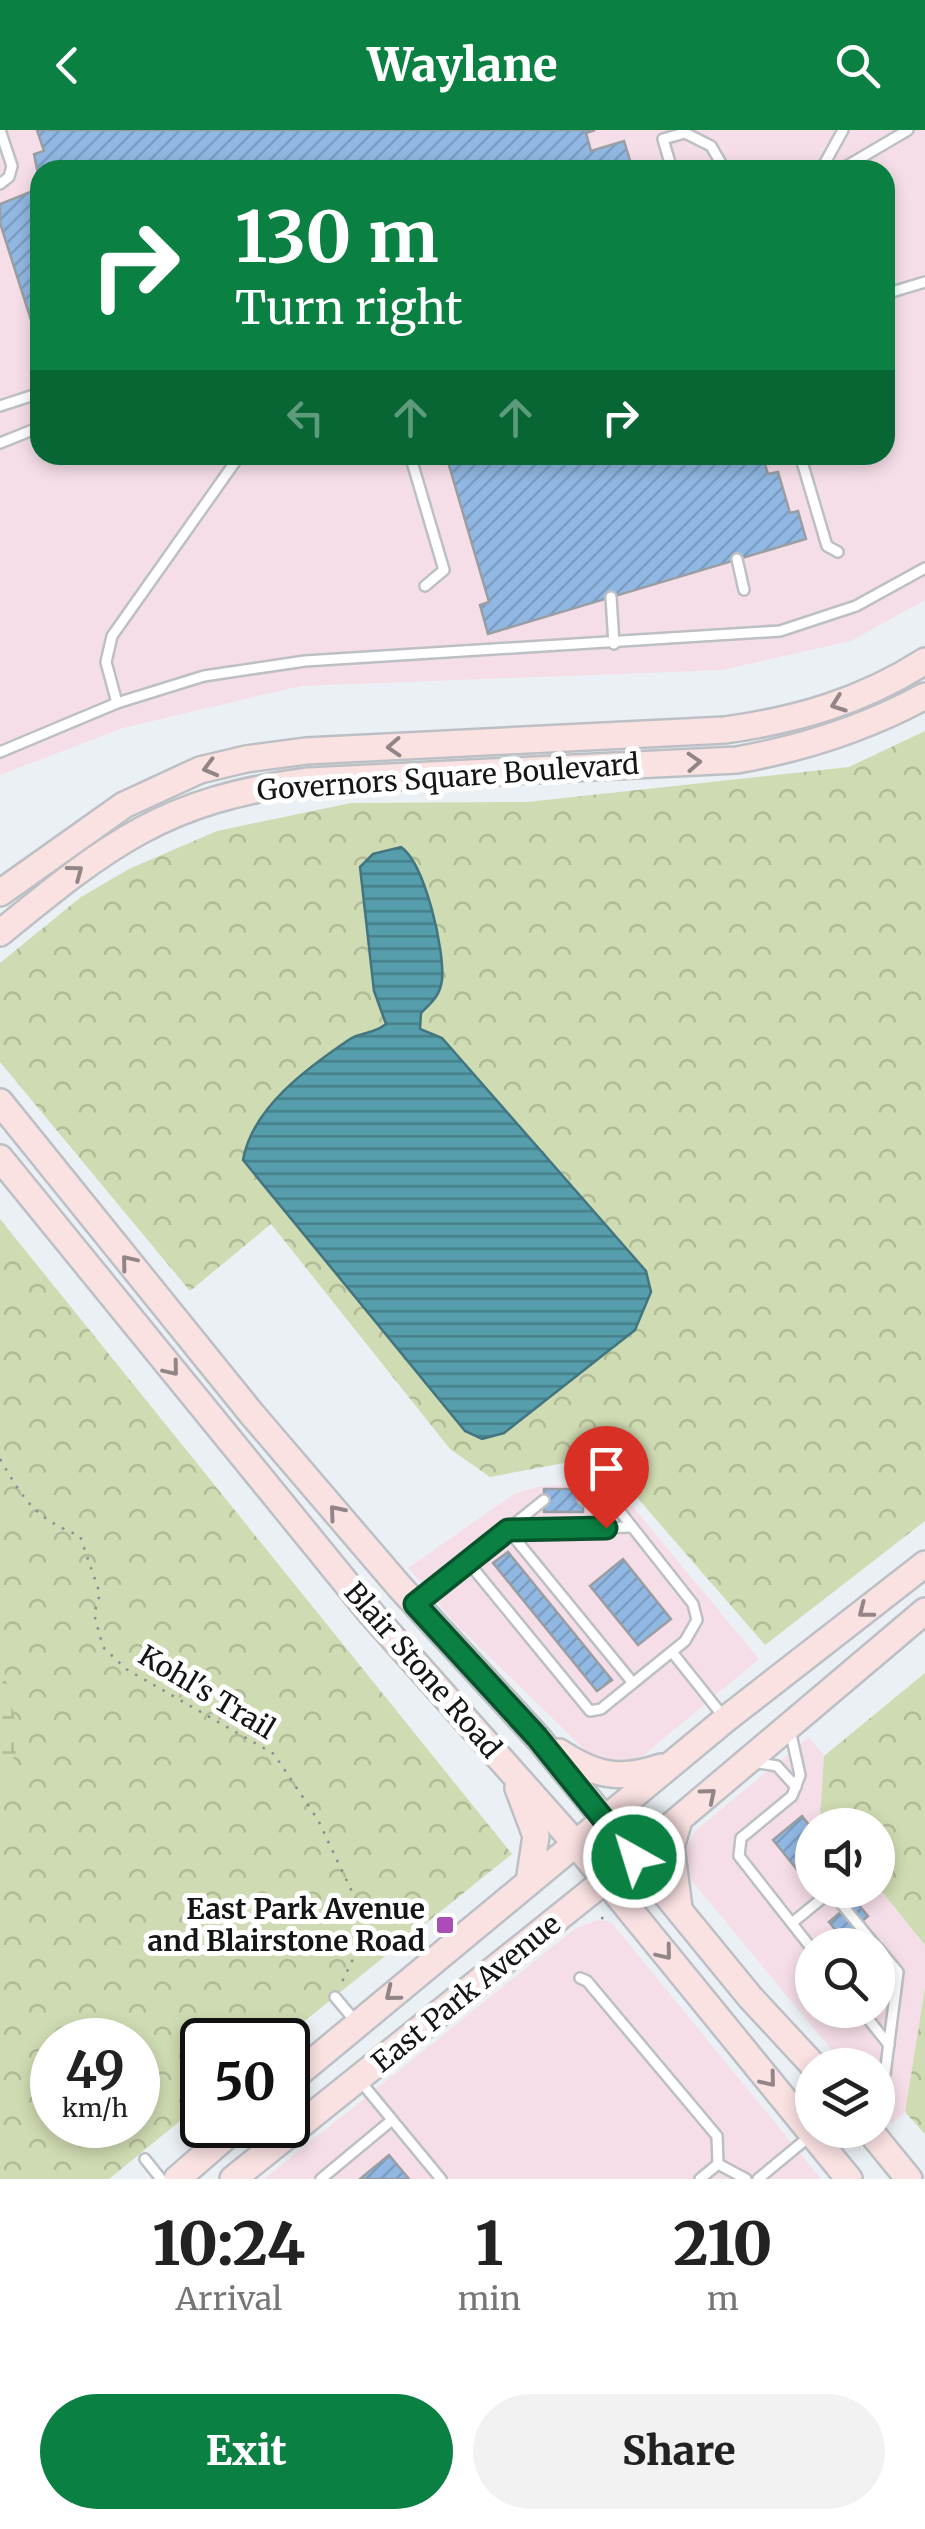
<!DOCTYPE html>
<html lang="en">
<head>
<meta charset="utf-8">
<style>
	body { margin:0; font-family:Merriweather,serif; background:#f2f2f2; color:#222; height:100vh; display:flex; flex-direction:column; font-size:38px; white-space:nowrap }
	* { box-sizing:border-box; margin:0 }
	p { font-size:32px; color:#767676 }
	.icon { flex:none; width:55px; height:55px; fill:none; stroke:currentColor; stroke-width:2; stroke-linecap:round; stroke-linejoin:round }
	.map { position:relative; height:2049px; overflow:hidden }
	.drawer { display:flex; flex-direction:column; background:#fff; flex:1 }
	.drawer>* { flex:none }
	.guide { position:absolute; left:30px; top:30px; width:865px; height:305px; border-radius:30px; box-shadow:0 5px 15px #0003; background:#0b8043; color:#fff; overflow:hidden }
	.controls { position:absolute; left:795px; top:1678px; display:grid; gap:20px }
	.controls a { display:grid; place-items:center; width:100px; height:100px; border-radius:50%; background:#fff; box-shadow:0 5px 15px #0003; font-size:50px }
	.speed { position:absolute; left:30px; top:1888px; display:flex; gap:20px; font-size:50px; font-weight:700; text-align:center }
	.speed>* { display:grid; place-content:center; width:130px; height:130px; border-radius:50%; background:#fff; box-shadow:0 5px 15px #0003; line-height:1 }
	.speed small { font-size:25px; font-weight:400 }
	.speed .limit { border:5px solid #111; border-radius:15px; background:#fff; color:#111 }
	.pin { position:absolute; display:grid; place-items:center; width:85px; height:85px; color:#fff; margin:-102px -42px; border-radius:50% 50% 50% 0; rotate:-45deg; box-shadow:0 0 10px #0007 }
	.pin .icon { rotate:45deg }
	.me { position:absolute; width:110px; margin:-55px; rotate:321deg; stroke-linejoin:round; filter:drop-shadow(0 0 8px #0008) }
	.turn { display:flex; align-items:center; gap:35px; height:210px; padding:0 40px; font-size:45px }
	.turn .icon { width:130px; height:130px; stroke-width:2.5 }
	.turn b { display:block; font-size:70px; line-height:85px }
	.lanes { display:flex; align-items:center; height:95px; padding:0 40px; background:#0003; justify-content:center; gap:50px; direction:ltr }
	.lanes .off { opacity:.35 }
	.eta { display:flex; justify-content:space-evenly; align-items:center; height:170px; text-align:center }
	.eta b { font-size:60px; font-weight:800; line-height:70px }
	.primary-button { display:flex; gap:20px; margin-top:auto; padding:20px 40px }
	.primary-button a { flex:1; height:115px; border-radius:60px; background:#0b8043; color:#fff; font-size:40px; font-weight:800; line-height:115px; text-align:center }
	.primary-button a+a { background:#f2f2f2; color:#222 }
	header { display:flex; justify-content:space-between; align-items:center; height:130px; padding:0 40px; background:#0b8043; color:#fff; font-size:45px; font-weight:800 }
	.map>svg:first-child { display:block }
	.commercial { fill:#f6dee8; fill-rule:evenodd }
	.forest { fill:url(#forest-crowns); fill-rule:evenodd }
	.wetland { fill:url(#wetland-marsh) }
	.water { fill:url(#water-rules); stroke:#42757f; stroke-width:2.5 }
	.building { fill:url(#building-hatch); stroke:#9a9ea2; stroke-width:2.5 }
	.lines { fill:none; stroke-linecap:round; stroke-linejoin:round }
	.lane-casing { stroke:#bcc0c5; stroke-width:14 }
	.secondary-casing { stroke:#bcc0c5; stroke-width:30 }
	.path { stroke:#8a8e91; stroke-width:2.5; stroke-dasharray:2.5 8; stroke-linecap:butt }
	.lane { stroke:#fff; stroke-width:9 }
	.secondary { stroke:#fae1e2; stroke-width:25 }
	.oneway { stroke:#928587 }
	.route-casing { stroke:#07532c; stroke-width:25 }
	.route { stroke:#0b8043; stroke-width:18 }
	.poi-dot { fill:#ab4db7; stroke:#fff; stroke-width:4 }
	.labels { text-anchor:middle; stroke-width:10; stroke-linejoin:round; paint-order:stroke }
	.street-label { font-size:28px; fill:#131517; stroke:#fff }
	.poi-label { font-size:28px; font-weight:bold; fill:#131517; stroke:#fff; text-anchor:end }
</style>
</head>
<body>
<header><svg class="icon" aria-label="back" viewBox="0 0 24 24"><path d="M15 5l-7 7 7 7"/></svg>Waylane<svg class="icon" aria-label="search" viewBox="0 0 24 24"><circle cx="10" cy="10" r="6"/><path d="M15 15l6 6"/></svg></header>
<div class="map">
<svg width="925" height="2049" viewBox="0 0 925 2049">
	<defs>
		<pattern id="forest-crowns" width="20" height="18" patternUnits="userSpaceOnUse" patternTransform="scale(2.5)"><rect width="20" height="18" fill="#cfdbb2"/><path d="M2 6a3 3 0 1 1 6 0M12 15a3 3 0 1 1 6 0" fill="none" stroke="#b1bb98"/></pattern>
		<pattern id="wetland-marsh" width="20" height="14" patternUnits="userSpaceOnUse" patternTransform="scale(2.5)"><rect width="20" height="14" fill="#cfdbb2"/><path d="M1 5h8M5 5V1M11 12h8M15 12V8" fill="none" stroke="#b1bb98"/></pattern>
		<pattern id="water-rules" width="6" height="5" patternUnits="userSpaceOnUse" patternTransform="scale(2.5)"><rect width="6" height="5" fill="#569eab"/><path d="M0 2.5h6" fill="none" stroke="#46808a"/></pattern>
		<pattern id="building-hatch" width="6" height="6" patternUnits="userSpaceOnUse" patternTransform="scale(2.5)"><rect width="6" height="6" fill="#91b8e3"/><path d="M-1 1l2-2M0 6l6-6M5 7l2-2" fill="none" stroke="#7c9dc2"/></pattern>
	</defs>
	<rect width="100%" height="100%" fill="#ebf0f4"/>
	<g class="commercial">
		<path d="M0 0H925V470L851 511 722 540 301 556 123 598 0 645ZM40 40H885V325H40Z"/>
		<polygon points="592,1352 605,1354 634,1378 759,1529 644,1625 619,1635 590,1625 454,1492 408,1438 514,1364 537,1357"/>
		<path d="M809 1607 824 1626 820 1687 826 1695H812V1760L878 1757 925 1815V1858L905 1982 892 1993 878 1976V1935H844L692 1751 685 1733V1720L696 1700ZM812 1815H878V1880H812Z"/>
		<polygon points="598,1790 611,1792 821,2049 264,2049 576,1798"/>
	</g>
	<g class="forest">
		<polygon points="925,601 925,1391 765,1515 601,1326 490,1347 450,1319 271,1094 190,1161 0,932 0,833 81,767 129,739 217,701 351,673 527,672 849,637"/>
		<path d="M0 1089 512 1724 281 1910H202V1973L109 2049H0ZM52 1910H138V1995H52Z"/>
		<polygon points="925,1543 925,1815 878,1757 878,1695 826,1695 820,1688 824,1626"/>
		<polygon points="925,1858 925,2004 905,1982"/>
	</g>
	<polygon class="wetland" points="0,1521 20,1614 0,1656"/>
	<path class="water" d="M401 717C425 733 445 821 442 850 440 866 431 873 421 883L420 899 442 908 646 1141 651 1162 635 1200 504 1303 482 1309 465 1301 243 1030C252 978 307 938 350 909 362 902 374 904 386 894L374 861 360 737 373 724Z"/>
	<g class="building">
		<polygon points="37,0 595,0 586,3 591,21 624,11 633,40 40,40 40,54 34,24 44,21"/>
		<polygon points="40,58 40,218 0,93 0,74"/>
		<polygon points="435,325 762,325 768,344 778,342 790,383 798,381 806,409 488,504 480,475 489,472 446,325"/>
		<rect x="544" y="1359" width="39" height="23"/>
		<polygon points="508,1422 612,1550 597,1561 493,1433"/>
		<polygon points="623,1429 671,1489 638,1515 590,1456"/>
		<polygon points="802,1686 812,1699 812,1758 773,1710"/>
		<polygon points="833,1760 846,1760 868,1786 842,1808 829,1792 847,1777"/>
		<polygon points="389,2025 409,2049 360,2049"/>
	</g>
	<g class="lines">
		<g class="lane-casing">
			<g id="lane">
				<polyline points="672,40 663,9 685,3 711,16 725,40"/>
				<polyline points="821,40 843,0"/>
				<polyline points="840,40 908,0"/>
				<polyline points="0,54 9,47 12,36 0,0"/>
				<polyline points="885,164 925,152"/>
				<polyline points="0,276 40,263"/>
				<polyline points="0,313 40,297"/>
				<polyline points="410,325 444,440 425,456"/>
				<polyline points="800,325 827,416 838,422"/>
				<polyline points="737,429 744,460"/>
				<polyline points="611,467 614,514"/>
				<polyline points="117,573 106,532 112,506 240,325"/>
				<polyline points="0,622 117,573 204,546 305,531 780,501 856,476 925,438"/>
				<polyline points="508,1400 633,1553"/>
				<polyline points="510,1400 632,1397"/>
				<polyline points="468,1432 590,1581 601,1579 685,1511 697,1490 693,1474 618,1379 583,1370"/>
				<polyline points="417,1472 544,1370"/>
				<polyline points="672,1522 723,1586"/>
				<polyline points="790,1600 800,1645 792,1666 741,1708 739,1726 812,1819"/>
				<polyline points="753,1632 777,1636 796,1657"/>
				<polyline points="792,1793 831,1761 875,1815"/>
				<polyline points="878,1818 898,1842 885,1944 878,1951"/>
				<polyline points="580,1848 587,1851 717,2006 718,2034"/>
				<polyline points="335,1867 356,1892"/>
				<polyline points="861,1880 889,1915"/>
				<polyline points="361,1952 441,2049"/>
				<polyline points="145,2029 161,2049"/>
				<polyline points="718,2034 746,2049"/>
				<polyline points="321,2049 392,1990"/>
				<polyline points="700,2049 718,2034"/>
				<polyline points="758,2049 810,2006"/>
			</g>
		</g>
		<g class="secondary-casing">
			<g id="secondary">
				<path d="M0 763 124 675 200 640 246 629 306 621 725 600C797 590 863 571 925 531"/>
				<path d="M0 803C109 714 165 669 309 651L737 630C804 618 866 598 925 566"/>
				<polyline points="0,972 251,1283 399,1456 539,1609 750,1867 813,1935"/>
				<polyline points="0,1028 369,1481 576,1714 849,2049"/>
				<path d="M559 1622C596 1646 619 1651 661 1637"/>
				<polyline points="518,1658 536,1706 529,1752"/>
				<polyline points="679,1778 671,1717 679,1690"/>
				<polyline points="288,1952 726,1589 925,1434"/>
				<polyline points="869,2000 909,2049"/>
				<polyline points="177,2049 239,1995"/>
				<polyline points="233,2049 634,1727 925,1481"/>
			</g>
		</g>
		<g class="path">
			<path d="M0 1329C24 1370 34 1388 80 1406L100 1464 94 1484 103 1517 126 1539 274 1624 318 1690 373 1806 352 1831 340 1856"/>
			<polyline points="601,1788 610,1789"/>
		</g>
		<use href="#lane" class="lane"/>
		<use href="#secondary" class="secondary"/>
	</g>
	<defs><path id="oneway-chevron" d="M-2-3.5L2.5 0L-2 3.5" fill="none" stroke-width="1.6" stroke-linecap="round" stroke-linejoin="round" transform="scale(2.5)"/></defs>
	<g class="oneway">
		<use href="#oneway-chevron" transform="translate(838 574) rotate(160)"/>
		<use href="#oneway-chevron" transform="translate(394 617) rotate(177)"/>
		<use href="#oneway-chevron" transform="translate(694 632) rotate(-3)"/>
		<use href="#oneway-chevron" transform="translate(210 638) rotate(165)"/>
		<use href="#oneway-chevron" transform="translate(76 742) rotate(-37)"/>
		<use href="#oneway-chevron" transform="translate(128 1132) rotate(-129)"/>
		<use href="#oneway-chevron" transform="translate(172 1239) rotate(51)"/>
		<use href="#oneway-chevron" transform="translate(336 1382) rotate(-130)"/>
		<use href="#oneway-chevron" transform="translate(865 1481) rotate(142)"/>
		<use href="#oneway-chevron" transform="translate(709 1665) rotate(-40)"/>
		<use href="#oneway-chevron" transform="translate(665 1823) rotate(51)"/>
		<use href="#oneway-chevron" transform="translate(392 1864) rotate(141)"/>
		<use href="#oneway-chevron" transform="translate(769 1950) rotate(51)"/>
	</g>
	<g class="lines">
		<g class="route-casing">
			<polyline id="route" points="606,1398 508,1400 415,1474 537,1607 634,1727"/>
		</g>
		<use href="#route" class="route"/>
	</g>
	<rect class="poi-dot" x="435" y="1785" width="20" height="20" rx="5"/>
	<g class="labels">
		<g class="street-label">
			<text transform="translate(448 647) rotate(-4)" y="10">Governors Square Boulevard</text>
			<text transform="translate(423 1540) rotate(49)" y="10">Blair Stone Road</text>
			<text transform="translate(207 1562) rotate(31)" y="10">Kohl's Trail</text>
			<text transform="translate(466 1863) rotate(-39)" y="10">East Park Avenue</text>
		</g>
		<g class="poi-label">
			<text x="425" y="1789">East Park Avenue<tspan x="425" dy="32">and Blairstone Road</tspan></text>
		</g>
	</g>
</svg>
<div class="controls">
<a><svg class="icon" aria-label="sound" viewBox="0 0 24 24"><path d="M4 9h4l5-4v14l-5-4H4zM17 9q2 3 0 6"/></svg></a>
<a><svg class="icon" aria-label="search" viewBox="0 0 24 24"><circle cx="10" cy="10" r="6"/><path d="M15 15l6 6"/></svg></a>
<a><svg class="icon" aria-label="layers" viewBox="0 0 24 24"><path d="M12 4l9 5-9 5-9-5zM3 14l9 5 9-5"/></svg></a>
</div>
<div class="speed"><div>49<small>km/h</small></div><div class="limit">50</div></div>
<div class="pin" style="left:606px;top:1398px;background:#d93025"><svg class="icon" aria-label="arrive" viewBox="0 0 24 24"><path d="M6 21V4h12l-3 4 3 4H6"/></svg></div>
<svg class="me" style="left:634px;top:1727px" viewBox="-20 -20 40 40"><circle r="17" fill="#0b8043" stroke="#fff" stroke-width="3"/><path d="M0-11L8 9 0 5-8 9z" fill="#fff"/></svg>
<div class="guide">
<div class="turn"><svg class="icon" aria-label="right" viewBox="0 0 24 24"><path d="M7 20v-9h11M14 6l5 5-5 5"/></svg><div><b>130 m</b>Turn right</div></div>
<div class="lanes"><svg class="icon off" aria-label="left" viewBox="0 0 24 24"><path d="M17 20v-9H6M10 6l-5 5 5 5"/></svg><svg class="icon off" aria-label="ahead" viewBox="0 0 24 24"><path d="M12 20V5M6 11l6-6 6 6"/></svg><svg class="icon off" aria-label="ahead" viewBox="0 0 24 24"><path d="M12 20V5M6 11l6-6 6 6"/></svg><svg class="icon" aria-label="right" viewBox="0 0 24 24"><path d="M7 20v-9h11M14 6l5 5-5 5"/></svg></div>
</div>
</div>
<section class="drawer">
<div class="eta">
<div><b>10:24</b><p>Arrival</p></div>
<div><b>1</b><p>min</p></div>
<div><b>210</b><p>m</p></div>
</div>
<div class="primary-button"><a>Exit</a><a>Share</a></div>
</section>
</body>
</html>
